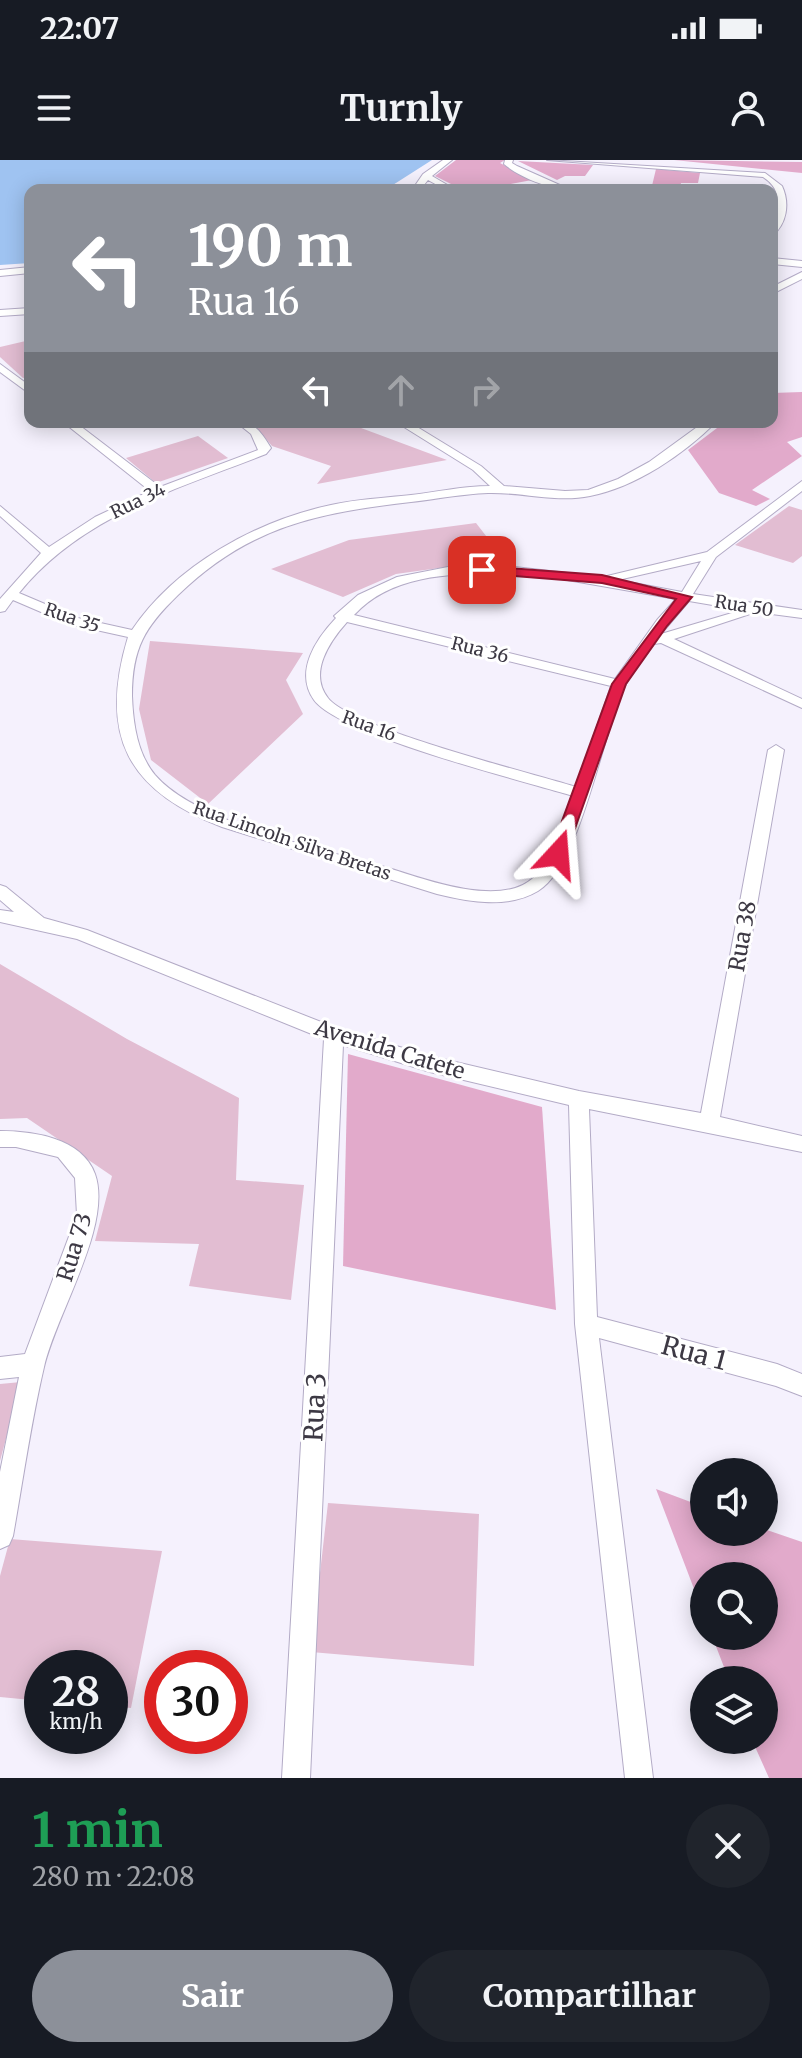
<!DOCTYPE html>
<html lang="pt">
<head>
<meta charset="utf-8">
<style>
	body { margin:0; font-family:Merriweather,serif; background:#20242c; color:#f1f3f6; height:100vh; display:flex; flex-direction:column; font-size:30px; white-space:nowrap }
	* { box-sizing:border-box; margin:0 }
	p { font-size:26px; color:#9ea1a6 }
	.icon { flex:none; width:44px; height:44px; fill:none; stroke:currentColor; stroke-width:2; stroke-linecap:round; stroke-linejoin:round }
	.map { position:relative; height:1618px; overflow:hidden }
	.details { display:flex; flex-direction:column; background:#171b24; flex:1 }
	.details>* { flex:none }
	.top-card { position:absolute; left:24px; top:24px; width:754px; height:244px; border-radius:16px; box-shadow:0 4px 20px #0003; background:#8c9099; color:#fff; overflow:hidden }
	.tools { position:absolute; left:690px; top:1298px; display:grid; gap:16px }
	.tools a { display:grid; place-items:center; width:88px; height:88px; border-radius:50%; background:#171b24; box-shadow:0 4px 20px #0003; font-size:40px }
	.speed { position:absolute; left:24px; top:1490px; display:flex; gap:16px; font-size:40px; font-weight:700; text-align:center }
	.speed>* { display:grid; place-content:center; width:104px; height:104px; border-radius:50%; background:#171b24; box-shadow:0 4px 20px #0003; line-height:1 }
	.speed small { font-size:20px; font-weight:400 }
	.speed .limit { border:12px solid #d22; background:#fff; color:#111 }
	.pin { position:absolute; display:grid; place-items:center; width:68px; height:68px; color:#fff; margin:-34px; border-radius:16px; box-shadow:0 4px 12px #0006 }
	.me { position:absolute; width:88px; margin:-44px; rotate:19deg; stroke-linejoin:round; filter:drop-shadow(0 0 6px #0008) }
	.turn { display:flex; align-items:center; gap:28px; height:168px; padding:0 32px; font-size:36px }
	.turn .icon { width:104px; height:104px; stroke-width:2.5 }
	.turn b { display:block; font-size:56px; line-height:68px }
	.lanes { display:flex; align-items:center; height:76px; padding:0 32px; background:#0003; justify-content:center; gap:40px; direction:ltr }
	.lanes .off { opacity:.35 }
	.round { display:grid; place-items:center; flex:none; width:84px; height:84px; border-radius:42px; background:#20242c }
	.overview { display:flex; align-items:center; justify-content:space-between; height:136px; padding:0 32px }
	h1 { font-size:48px; font-weight:700; line-height:60px; color:#1e9e55 }
	.primary-button { display:flex; gap:16px; margin-top:auto; padding:16px 32px }
	.primary-button a { flex:1; height:92px; border-radius:48px; background:#8c9099; color:#fff; font-size:32px; font-weight:700; line-height:92px; text-align:center }
	.primary-button a+a { background:#20242c; color:#f1f3f6 }
	.status { display:flex; justify-content:space-between; align-items:center; height:56px; padding:0 40px; background:#171b24; direction:ltr }
	.status svg { height:22px; fill:currentColor }
	header { display:flex; justify-content:space-between; align-items:center; height:104px; padding:0 32px; background:#171b24; font-size:36px; font-weight:700 }
	.map>svg:first-child { display:block }
	.green { fill:#e2bdd2 }
	.forest { fill:#e2aacb }
	.water { fill:#9fc3f1 }
	.lines { fill:none; stroke-linecap:round; stroke-linejoin:round }
	.minor-casing { stroke:#b3abc6; stroke-width:2 }
	.minor { fill:#fff; fill-rule:evenodd }
	.route { fill:#e11d48; stroke:#92132f; stroke-width:2 }
	.labels { text-anchor:middle; stroke-width:6; stroke-linejoin:round; paint-order:stroke }
	.far-street-label { font-size:18px; fill:#3d3944; stroke:#fff }
	.street-label { font-size:22px; fill:#3d3944; stroke:#fff }
	.near-street-label { font-size:26px; fill:#3d3944; stroke:#fff }
</style>
</head>
<body>
<div class="status"><b>22:07</b><svg viewBox="0 0 49 12"><path d="M0 12V9h3v3zM5 12V6h3v6zM10 12V3h3v9zM15 12V0h3v12zM26 1h20v11H26zM47 4h2v5h-2z"/></svg></div>
<header><svg class="icon" aria-label="menu" viewBox="0 0 24 24"><path d="M4 6h16M4 12h16M4 18h16"/></svg>Turnly<svg class="icon" aria-label="person" viewBox="0 0 24 24"><circle cx="12" cy="8" r="4"/><path d="M4 21q1-7 8-7t8 7"/></svg></header>
<div class="map">
<svg width="802" height="1618" viewBox="0 0 802 1618">
	<rect width="100%" height="100%" fill="#f5f1fd"/>
	<g class="green">
		<polygon points="30,180 30,217 23,218 0,197 0,187"/>
		<polygon points="267,262 345,262 447,300 317,324 331,306 272,286 255,266"/>
		<polygon points="198,276 228,298 156,323 126,298"/>
		<polygon points="789,346 802,350 802,396 793,403 735,385"/>
		<polygon points="476,363 504,399 396,414 343,437 271,409 349,380"/>
		<polygon points="150,481 303,493 286,520 303,554 208,644 151,600 139,549"/>
		<polygon points="0,804 127,879 239,938 236,1020 304,1025 291,1140 189,1126 199,1084 95,1081 112,1016 27,958 0,959"/>
		<polygon points="21,1222 0,1301 0,1224"/>
		<polygon points="328,1343 479,1354 474,1506 311,1492"/>
		<polygon points="10,1379 162,1391 131,1548 110,1546 110,1508 42,1508 42,1541 0,1537 0,1416"/>
	</g>
	<g class="forest">
		<polygon points="456,0 505,0 500,3 532,20 506,25 514,30 476,30 482,28 473,24 457,27 435,16"/>
		<polygon points="674,0 802,2 802,13"/>
		<polygon points="518,1 593,5 585,16 565,16 557,20"/>
		<polygon points="656,9 700,13 698,23 681,23 679,30 651,30"/>
		<polygon points="802,232 802,277 787,282 802,296 752,330 770,339 756,346 719,333 688,290 725,262 772,262 772,233"/>
		<polygon points="348,894 542,947 556,1150 343,1106"/>
		<polygon points="656,1329 704,1347 704,1372 764,1372 764,1369 802,1382 802,1618 769,1618 752,1580 764,1580 764,1520 729,1520 712,1476 764,1476 764,1416 704,1416 704,1455"/>
	</g>
	<polygon class="water" points="0,0 432,0 385,30 30,30 30,103 0,105"/>
	<g class="lines">
		<g class="minor-casing">
			<g id="minor">
				<polygon points="443,0 452,0 432,16 456,30 446,30 428,20 420,30 412,30 423,14"/>
				<path d="M505 0H513L512 3 517 6 571 30C551 30 519 17 504 4Z"/>
				<path d="M547 0 765 13 782 26C790 43 787 64 772 76 772 53 789 34 763 17Z"/>
				<polygon points="772,98 802,101 802,107 772,104"/>
				<polygon points="30,107 30,113 0,116 0,110"/>
				<polygon points="802,112 802,119 772,134 772,127"/>
				<polygon points="30,148 30,154 0,156 0,150"/>
				<polygon points="0,204 30,226 30,234 0,212"/>
				<path d="M63 262H75L160 327 258 290 251 274 236 262C255 262 261 272 271 288L266 294C177 329 81 356 19 433L78 458 132 470C176 405 256 361 331 345 357 339 384 338 411 335 437 332 463 326 490 326L473 310 396 262H409L481 306 504 326 565 331 588 330 618 319 649 302 704 262H716C684 294 636 327 590 336 557 343 522 332 488 333 462 334 437 339 411 342 317 353 249 366 178 435 145 467 132 488 132 536 133 563 137 593 155 615 199 666 333 691 398 711 432 722 504 747 534 717 554 697 563 662 573 636 524 621 339 575 314 540 294 512 316 479 336 458L334 456 358 435 397 417 448 407 498 405 603 417 707 392 802 321V331L716 397 693 434 802 450V458L756 452 674 479 802 539V548L661 483 654 484C645 497 633 510 626 524 602 571 582 704 538 731 508 749 469 742 437 734L222 667C128 631 98 576 128 477L69 464 13 440 5 451 0 452V439L41 393 0 356V346L49 387 95 357 150 331ZM701 401 682 432 618 420ZM498 413 550 417 676 439 657 460 615 519 354 455C391 415 447 414 498 413ZM689 441 742 450 661 474ZM347 462 611 526 576 627C531 613 351 568 328 538 308 513 330 481 347 462Z"/>
				<polygon points="776,585 784,590 720,957 802,976 802,992 589,949 597,1157 777,1204 802,1214 802,1236 776,1226 599,1178 653,1618 625,1618 575,1164 569,945 430,912 343,885 310,1618 282,1618 324,879 77,779 0,762 0,750 14,752 0,740 0,725 6,727 44,758 87,770 339,869 430,896 579,931 701,953 768,590"/>
				<path d="M0 971C33 971 82 978 95 1014 113 1065 56 1154 44 1207 31 1262 23 1320 13 1376L9 1385 0 1389V1312L19 1217 0 1219V1197L25 1194 77 1055 75 1018 58 997 16 987H0Z"/>
			</g>
		</g>
		<use href="#minor" class="minor"/>
	</g>
	<polygon class="route" points="482,406 602,415 692,437 667,466 626,524 566,694 558,700 550,694 612,524 676,439 602,423 477,413 475,410"/>
	<g class="labels">
		<g class="far-street-label">
			<text transform="translate(138 341) rotate(-26)" y="6">Rua 34</text>
			<text transform="translate(744 446) rotate(9)" y="6">Rua 50</text>
			<text transform="translate(72 458) rotate(19)" y="6">Rua 35</text>
			<text transform="translate(480 490) rotate(14)" y="6">Rua 36</text>
			<text transform="translate(369 566) rotate(20)" y="6">Rua 16</text>
			<text transform="translate(292 681) rotate(19)" y="6">Rua Lincoln Silva Bretas</text>
		</g>
		<g class="street-label">
			<text transform="translate(742 776) rotate(-80)" y="8">Rua 38</text>
			<text transform="translate(390 889) rotate(17)" y="8">Avenida Catete</text>
			<text transform="translate(74 1087) rotate(-73)" y="8">Rua 73</text>
		</g>
		<g class="near-street-label">
			<text transform="translate(694 1193) rotate(15)" y="9">Rua 1</text>
			<text transform="translate(315 1247) rotate(-87)" y="9">Rua 3</text>
		</g>
	</g>
</svg>
<div class="tools">
<a><svg class="icon" aria-label="sound" viewBox="0 0 24 24"><path d="M4 9h4l5-4v14l-5-4H4zM17 9q2 3 0 6"/></svg></a>
<a><svg class="icon" aria-label="search" viewBox="0 0 24 24"><circle cx="10" cy="10" r="6"/><path d="M15 15l6 6"/></svg></a>
<a><svg class="icon" aria-label="layers" viewBox="0 0 24 24"><path d="M12 4l9 5-9 5-9-5zM3 14l9 5 9-5"/></svg></a>
</div>
<div class="speed"><div>28<small>km/h</small></div><div class="limit">30</div></div>
<div class="pin" style="left:482px;top:410px;background:#d93025"><svg class="icon" aria-label="arrive" viewBox="0 0 24 24"><path d="M6 21V4h12l-3 4 3 4H6"/></svg></div>
<svg class="me" style="left:558px;top:694px" viewBox="-20 -20 40 40"><path d="M0-17L14 15 0 8-14 15z" fill="#e11d48" stroke="#fff" stroke-width="4"/></svg>
<div class="top-card">
<div class="turn"><svg class="icon" aria-label="left" viewBox="0 0 24 24"><path d="M17 20v-9H6M10 6l-5 5 5 5"/></svg><div><b>190 m</b>Rua 16</div></div>
<div class="lanes"><svg class="icon" aria-label="left" viewBox="0 0 24 24"><path d="M17 20v-9H6M10 6l-5 5 5 5"/></svg><svg class="icon off" aria-label="ahead" viewBox="0 0 24 24"><path d="M12 20V5M6 11l6-6 6 6"/></svg><svg class="icon off" aria-label="right" viewBox="0 0 24 24"><path d="M7 20v-9h11M14 6l5 5-5 5"/></svg></div>
</div>
</div>
<section class="details">
<div class="overview"><div><h1>1 min</h1><p>280 m · 22:08</p></div><a class="round"><svg class="icon" aria-label="close" viewBox="0 0 24 24"><path d="M6 6l12 12M18 6L6 18"/></svg></a></div>
<div class="primary-button"><a>Sair</a><a>Compartilhar</a></div>
</section>
</body>
</html>
